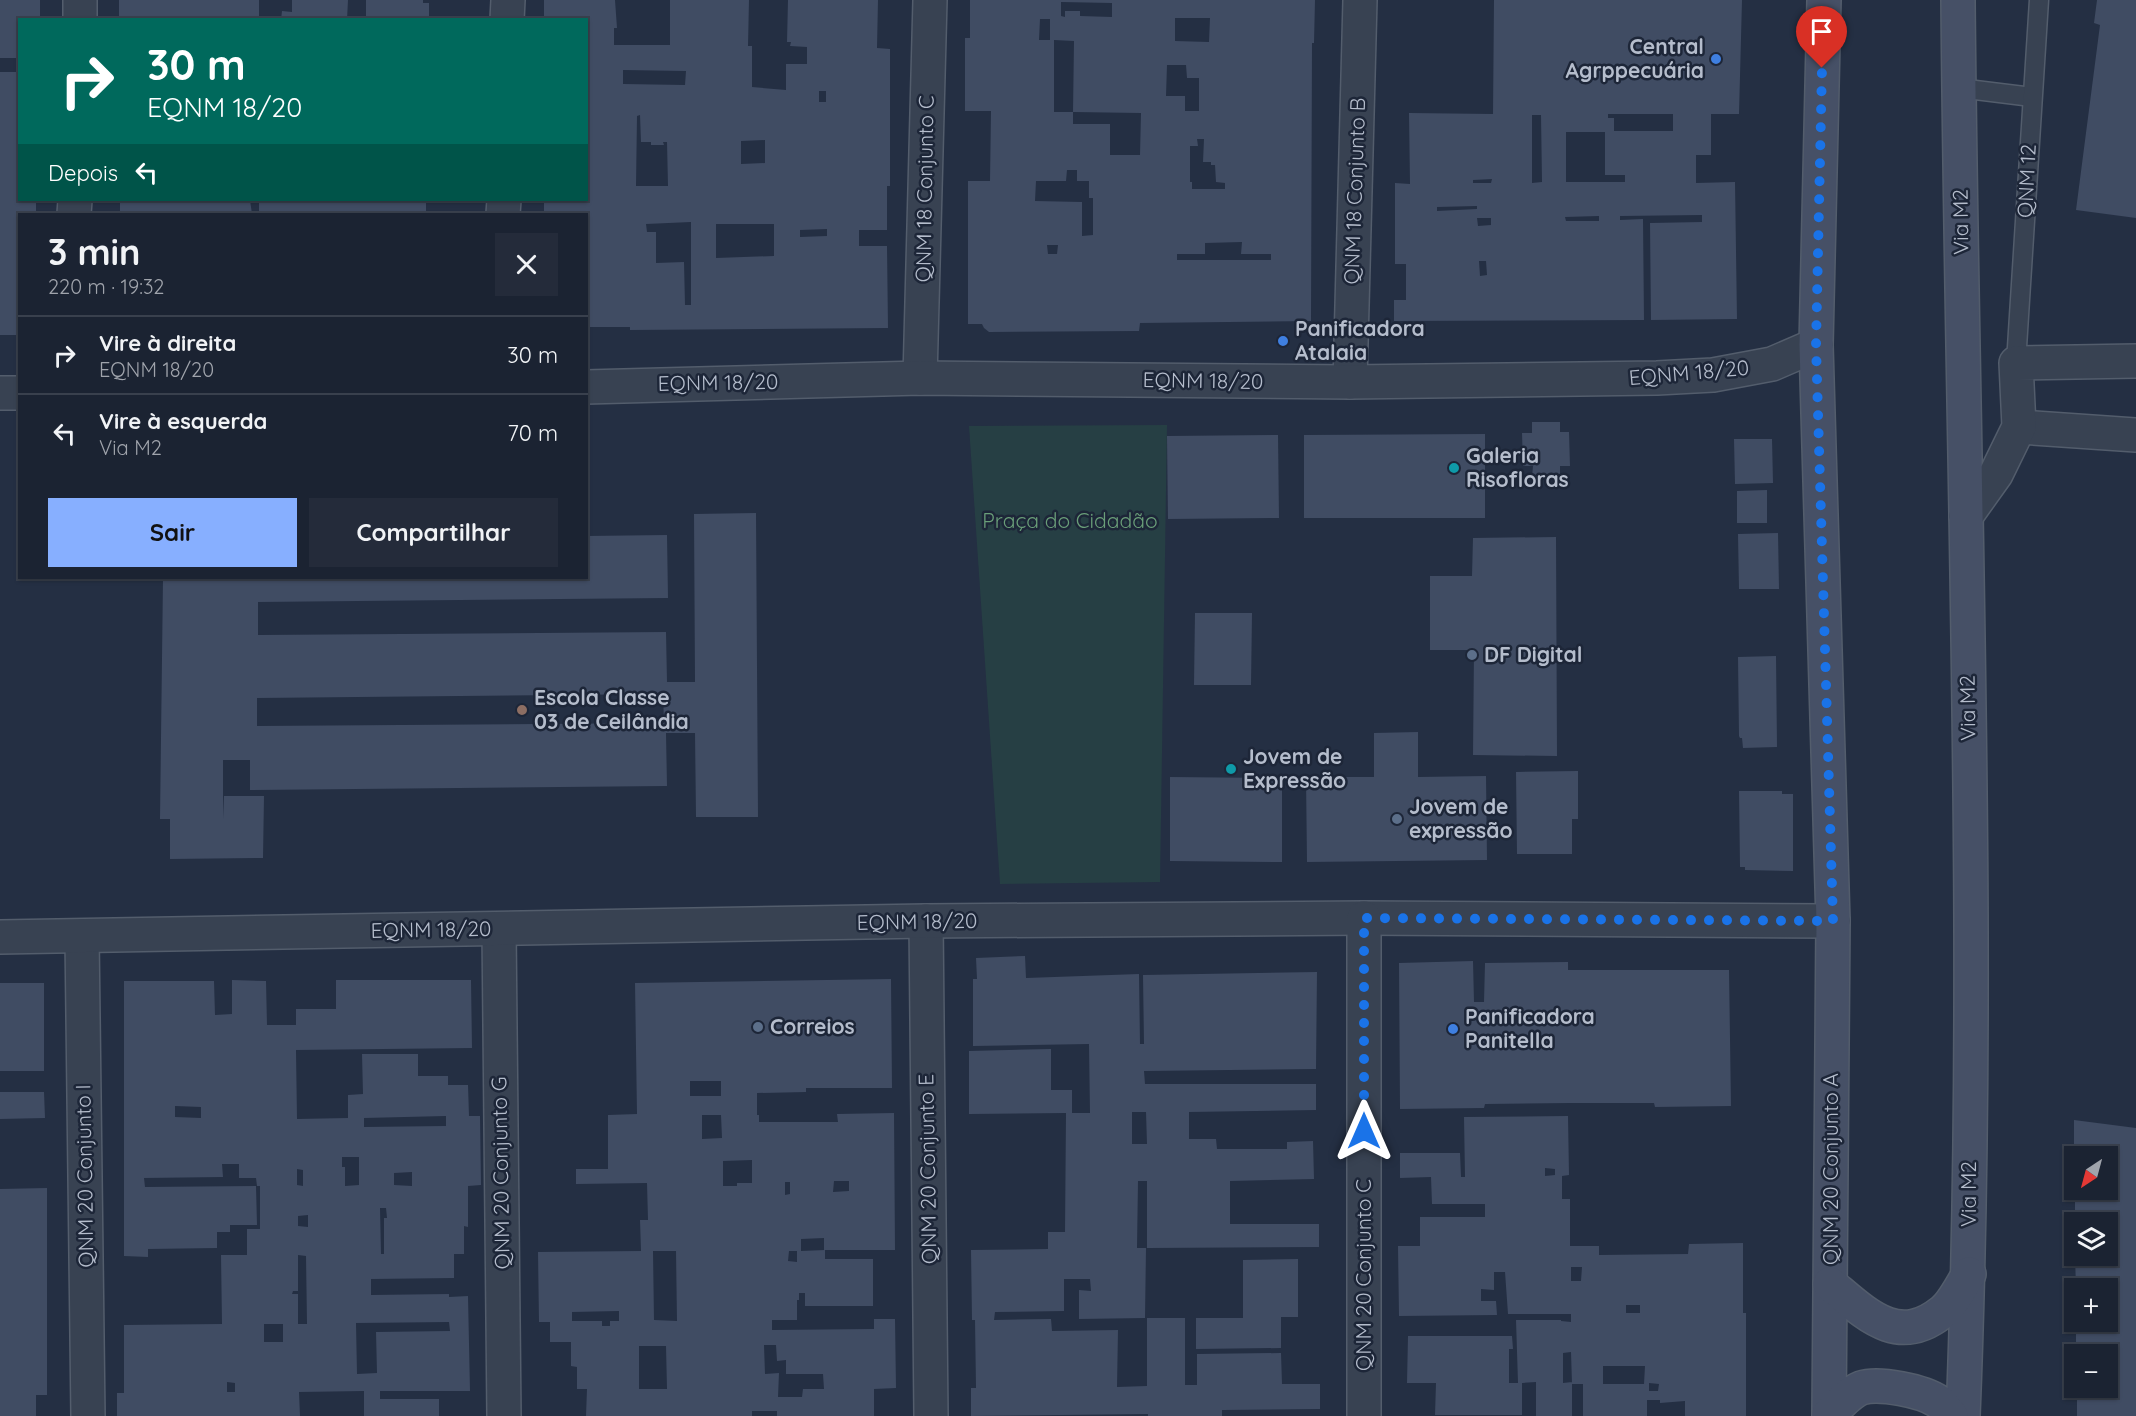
<!DOCTYPE html>
<html lang="pt">
<head>
<meta charset="utf-8">
<style>
	body { margin:0; font-family:Quicksand,sans-serif; background:#242b3a; color:#f1f3f6; height:100vh; display:flex; flex-direction:column; font-size:22px; white-space:nowrap }
	* { box-sizing:border-box; margin:0 }
	p { font-size:20px; color:#a0a4ac }
	.icon { flex:none; width:33px; height:33px; fill:none; stroke:currentColor; stroke-width:2; stroke-linecap:round; stroke-linejoin:round }
	.map { position:relative; flex:1; overflow:hidden }
	.drawer { position:absolute; left:18px; top:213px; width:570px; height:366px; display:flex; flex-direction:column; background:#1b2332; border-radius:0px; box-shadow:0 2px 4px #0004,0 0 0 2px #39404d }
	.drawer>* { flex:none }
	.guide { position:absolute; left:18px; top:18px; width:570px; height:183px; border-radius:0px; box-shadow:0 2px 4px #0004,0 0 0 2px #39404d; background:#00695c; color:#fff; overflow:hidden }
	.needle { width:39px; rotate:216deg }
	.buttons { position:absolute; left:2064px; top:1146px; display:grid; gap:12px }
	.buttons a { display:grid; place-items:center; width:54px; height:54px; border-radius:0px; background:#1b2332; box-shadow:0 2px 4px #0004,0 0 0 2px #39404d; font-size:30px }
	.pin { position:absolute; display:grid; place-items:center; width:51px; height:51px; color:#fff; margin:-62px -26px; border-radius:50% 50% 50% 0; rotate:-45deg; box-shadow:0 0 6px #0007 }
	.pin .icon { rotate:45deg }
	.me { position:absolute; width:66px; margin:-33px; rotate:0deg; stroke-linejoin:round; filter:drop-shadow(0 0 4px #0008) }
	.turn { display:flex; align-items:center; gap:21px; height:126px; padding:0 30px; font-size:27px }
	.turn .icon { width:78px; height:78px; stroke-width:2.5 }
	.turn b { display:block; font-size:42px; line-height:51px }
	.then { display:flex; align-items:center; height:57px; padding:0 30px; background:#0003; gap:12px; font-size:22px }
	.round { display:grid; place-items:center; flex:none; width:63px; height:63px; border-radius:0px; background:#242b3a }
	.summary { display:flex; align-items:center; justify-content:space-between; height:102px; padding:0 30px }
	h1 { font-size:36px; font-weight:700; line-height:45px }
	.button { display:flex; gap:12px; margin-top:auto; padding:12px 30px }
	.button a { flex:1; height:69px; border-radius:0px; background:#87afff; color:#111; font-size:24px; font-weight:700; line-height:69px; text-align:center }
	.button a+a { background:#242b3a; color:#f1f3f6 }
	ul { padding:0; list-style:none }
	li { display:flex; align-items:center; gap:18px; height:78px; padding:0 30px; border-top:2px solid #39404d }
	li div { flex:1 }
	li b { display:block; font-size:22px }
	li em { font-style:normal }
	.map>svg:first-child { display:block }
	.green { fill:#263f44 }
	.building { fill:#404c63; fill-rule:evenodd }
	.lines { fill:none; stroke-linecap:round; stroke-linejoin:round }
	.lane-casing { stroke:#535d6c; stroke-width:21 }
	.street-casing { stroke:#535d6c; stroke-width:36 }
	.secondary-casing { stroke:#535d6c; stroke-width:36 }
	.lane { stroke:#384252; stroke-width:18 }
	.street { stroke:#384252; stroke-width:33 }
	.secondary { stroke:#465066; stroke-width:33 }
	.route { stroke:#1a73e8; stroke-width:10; stroke-dasharray:0 18 }
	.shop-dot { fill:#3f7fe0; stroke:#1d2638; stroke-width:2 }
	.culture-dot { fill:#0f9aa8; stroke:#1d2638; stroke-width:2 }
	.service-dot { fill:#5c6f8a; stroke:#1d2638; stroke-width:2 }
	.education-dot { fill:#8d6e63; stroke:#1d2638; stroke-width:2 }
	.labels { text-anchor:middle; stroke-width:5; stroke-linejoin:round; paint-order:stroke }
	.poi-label { font-size:21px; font-weight:bold; fill:#b5bdcc; stroke:#1d2638; text-anchor:start }
	.street-label { font-size:21px; fill:#b5bdcc; stroke:#1d2638 }
	.park-label { font-size:21px; fill:#6a9f79; stroke:#1d2638 }
</style>
</head>
<body>
<div class="map">
<svg width="2136" height="1416" viewBox="0 0 2136 1416">
	<rect width="100%" height="100%" fill="#242f43"/>
	<polygon class="green" points="1167,425 1160,882 1000,884 969,426"/>
	<g class="building">
		<polygon points="0,0 40,0 40,20 20,20 20,58 0,58"/>
		<rect x="119" y="0" width="140" height="20"/>
		<polygon points="292,0 348,0 347,20 281,20 282,11 292,12"/>
		<polygon points="366,0 423,0 423,3 429,3 429,20 366,20"/>
		<path d="M544 0H615L617 28H614V45H670V0H749L748 46H752V87L786 90V64H807V47L790 46 791 42H787L788 0H878L877 48 890 49V186H887V230H859V246H887L888 328 630 330V327H586V214H544V200H586V20H544ZM623 70 686 71 685 85 623 84ZM819 91H826V102H819ZM640 115 641 142H651V145H664L663 142H667L668 186H636L637 116ZM765 140V163L741 164V141ZM691 222V305H685L684 262 656 263V232H647L646 224ZM716 224H774V256L716 258ZM827 229V236L800 237V230Z"/>
		<path d="M970 0H1315L1314 43H1312L1311 321 1140 323 1139 331 989 332 984 328 982 324H968V181H990L991 111H965V38H970ZM1061 2 1112 3V17L1080 16V11H1065V17L1061 16ZM1175 18H1210L1209 42 1175 41ZM1040 19H1050V40H1039ZM1054 40 1074 41 1073 112H1054ZM1167 65H1186L1187 78H1199V111H1185V96H1166ZM1073 112 1141 113 1140 155H1110V124H1073ZM1197 139H1204L1203 162H1211V165H1215L1216 182 1225 183V189H1192V182H1190V146H1198ZM1067 170H1077V181H1089V198H1093V235L1082 236V202L1035 201 1036 181H1066ZM1242 242 1241 254H1271V260H1177V254H1205V243ZM1047 245H1058L1057 254H1048Z"/>
		<path d="M1494 0H1742L1739 114H1711V155H1696V183L1735 182 1737 319 1651 320 1650 223 1702 222V215L1620 216V220L1643 219 1644 320 1394 321V300H1406V264H1395V183L1410 184 1409 113 1493 114ZM1608 114H1673V131H1614V118H1608ZM1532 115H1541L1542 182 1532 183ZM1566 132H1605V175H1625V182H1566ZM1492 179 1491 183H1473V180ZM1477 206V209L1437 211V207ZM1599 216V221H1566L1565 217ZM1477 218H1491V225L1478 226ZM1479 261H1486L1487 275 1480 276Z"/>
		<polygon points="2097,0 2136,0 2136,218 2076,210 2100,25 2094,23"/>
		<polygon points="0,72 20,72 20,200 36,200 36,214 20,214 20,335 0,335"/>
		<polygon points="120,200 250,200 252,214 120,214"/>
		<rect x="259" y="200" width="167" height="14"/>
		<polygon points="1532,422 1560,422 1560,432 1569,432 1570,466 1560,466 1560,476 1532,477 1533,466 1523,466 1522,433 1532,433"/>
		<polygon points="1485,434 1485,518 1304,518 1304,435"/>
		<polygon points="1278,435 1279,518 1168,519 1167,436"/>
		<polygon points="1734,439 1772,439 1773,483 1735,484"/>
		<polygon points="1767,490 1767,523 1737,523 1737,491"/>
		<path d="M756 513 758 817H696L695 733H666L667 786 250 790V760H223V819L224 796H264L263 858 170 859V819H160L163 578H586V536L667 535 668 598 258 602V635L666 632 667 682H695L694 514ZM663 694 664 723 257 726V698Z"/>
		<polygon points="1778,533 1779,589 1739,589 1738,534"/>
		<polygon points="1556,537 1557,756 1473,755 1474,650 1430,650 1430,576 1472,576 1473,538"/>
		<polygon points="1195,613 1252,613 1251,685 1194,685"/>
		<polygon points="1776,656 1777,747 1743,748 1742,738 1740,738 1739,736 1738,657"/>
		<polygon points="1418,732 1418,777 1486,776 1487,860 1307,862 1306,777 1374,777 1374,733"/>
		<polygon points="1578,771 1578,819 1572,819 1572,854 1517,854 1516,772"/>
		<polygon points="1170,777 1282,778 1282,862 1170,861"/>
		<polygon points="1739,791 1782,791 1782,794 1793,794 1793,871 1745,870 1745,867 1740,867"/>
		<path d="M1025 956 1026 978 1139 974 1140 1044H1144L1143 975 1317 972 1316 1069 1144 1071 1145 1084H1316V1110L1189 1112V1139H1216L1217 1149H1287V1142L1313 1141 1314 1179 1230 1181V1224H1319V1247L1147 1248V1181H1138L1137 1248H1146L1145 1318 1079 1319V1290L1091 1291 1090 1279H1064V1311L995 1312 994 1320 1051 1319 1052 1331 1118 1330 1117 1387 1147 1386V1318H1185V1385H1197V1354L1281 1353 1282 1384H1320V1409L1222 1410V1416H1148V1414L971 1416V1388H976L975 1320H972L971 1250 1048 1249V1232H1065L1066 1113 969 1114V1051L1051 1049V1090H1072V1113H1090L1089 1044 973 1046V979H977L976 958ZM1132 1112H1146L1147 1144H1132Z"/>
		<polygon points="1473,961 1474,1002 1484,1002 1485,963 1568,962 1568,970 1729,970 1731,1106 1655,1107 1654,1103 1570,1103 1485,1104 1484,1108 1400,1109 1399,963"/>
		<path d="M891 979 892 1088H806V1092L757 1093V1115H759V1122H838L837 1114 894 1113 895 1250H824V1238L801 1239V1251L825 1250V1259H873V1306H805V1293H799V1300H797V1320H772V1330L874 1329V1319H895L896 1388 874 1389V1416H777V1411H752V1416H586L587 1389H577V1367L571 1366V1342H550V1322H539L538 1252 641 1251 640 1220H648L647 1183 576 1184V1169H608V1115L637 1114 635 983ZM690 1081H721V1096H690ZM702 1115H721L722 1138 702 1139ZM752 1160V1183H737V1186H723V1161ZM834 1181H849V1191L833 1192ZM785 1182H790V1194L785 1195ZM653 1251H676L677 1321 654 1320ZM789 1251H797V1262L788 1261ZM619 1311V1321H610V1326H602V1321H572V1312ZM764 1345H776L777 1361 786 1360V1374H823L824 1389H803L802 1397H778L779 1373 765 1374ZM639 1346H666L667 1389H639Z"/>
		<path d="M232 980 266 981 267 1025H296V1009H336V980H471L472 1048 296 1050V1051L297 1119 348 1118V1095L363 1094 362 1054H418V1076H448V1085H468L469 1116H480L481 1185 468 1186V1227L464 1226V1254H454V1278L371 1279V1295L449 1294V1297L468 1296 470 1391H380V1399H439V1416H364V1391L299 1392 300 1416H117V1393H124V1325L222 1324 221 1255H247V1229H260V1186H257L256 1178H239V1164H222L223 1177 144 1178 145 1187 256 1186 257 1225H230V1232H217V1248L148 1249V1257L124 1256V981H214L215 1015 232 1014ZM175 1106 201 1107V1118L175 1117ZM446 1116V1126L364 1127V1118ZM342 1157H359V1185L345 1186V1167H342ZM297 1169 303 1170V1186L297 1185ZM412 1172V1186L394 1185V1173ZM380 1208H386L387 1218H384V1254H381ZM308 1215V1227L298 1226V1216ZM298 1255 306 1256 307 1324H298V1294H292L293 1291H298ZM449 1322 450 1331 376 1332 377 1373 357 1374 356 1323ZM264 1324H283V1342H264ZM227 1382 235 1383V1392H227Z"/>
		<rect x="0" y="983" width="44" height="88"/>
		<polygon points="0,1092 44,1092 45,1118 0,1119"/>
		<path d="M1568 1116 1569 1175 1562 1176V1199H1570V1246H1599V1255L1688 1254 1689 1244 1743 1243V1313H1746V1416H1685V1401L1660 1403V1400H1647V1416H1583V1384H1572L1571 1352 1563 1353V1383L1572 1382V1416H1536V1382L1522 1383V1415H1435L1436 1383H1407L1408 1336H1512L1513 1349H1509V1383H1518L1516 1320H1561V1321L1571 1322V1314H1508L1505 1272H1494V1290L1481 1289V1301H1496L1497 1315 1399 1316 1398 1246H1420V1217H1485V1204H1432L1431 1177 1400 1178V1153H1460L1461 1177H1465L1464 1117ZM1545 1168 1555 1169V1175L1545 1176ZM1571 1267H1582L1581 1281H1571ZM1626 1305H1640V1313H1626ZM1603 1366H1645L1644 1384H1603ZM1649 1383 1659 1384 1658 1391H1649Z"/>
		<polygon points="2074,1120 2136,1128 2136,1416 2077,1416 2077,1388 2108,1388 2108,1354 2076,1354 2076,1322 2108,1322 2108,1288 2076,1288 2075,1256 2108,1256 2108,1222 2075,1222 2075,1190 2108,1190 2108,1156 2074,1156"/>
		<polygon points="47,1188 47,1395 36,1395 36,1416 0,1416 0,1189"/>
		<polygon points="1298,1259 1298,1317 1281,1317 1281,1348 1196,1349 1196,1318 1243,1318 1243,1260"/>
	</g>
	<g class="lines">
		<g class="lane-casing">
			<g id="lane">
				<polyline points="1959,88 2032,97"/>
				<polyline points="2016,363 2039,0"/>
			</g>
		</g>
		<g class="street-casing">
			<g id="street">
				<polyline points="80,20 80,0"/>
				<polyline points="507,20 508,0"/>
				<polyline points="74,214 75,200"/>
				<polyline points="503,214 504,200"/>
				<polyline points="920,378 930,0"/>
				<polyline points="1350,382 1360,0"/>
				<polyline points="586,387 920,378 1350,382 1657,378 1713,375 1772,364 1816,345"/>
				<polyline points="0,393 20,393"/>
				<polyline points="2019,427 2136,435"/>
				<polyline points="1966,516 1996,474 2019,427 2016,363 2136,361"/>
				<polyline points="926,921 931,1416"/>
				<polyline points="499,929 504,1416"/>
				<polyline points="82,936 88,1416"/>
				<polyline points="0,937 926,921 1364,918 1833,921"/>
				<polyline points="1364,1416 1364,918"/>
			</g>
		</g>
		<g class="secondary-casing">
			<g id="secondary">
				<polyline points="1824,0 1816,345 1833,921 1829,1416"/>
				<path d="M1958 0C1962 472 1982 944 1963 1416"/>
				<path d="M1830 1284C1865 1313 1897 1348 1942 1312 1953 1304 1961 1286 1969 1274"/>
				<path d="M1829 1415C1839 1405 1849 1393 1861 1388 1879 1382 1923 1391 1939 1402 1943 1405 1947 1412 1951 1416"/>
			</g>
		</g>
		<use href="#lane" class="lane"/>
		<use href="#street" class="street"/>
		<use href="#secondary" class="secondary"/>
	</g>
	<g class="lines">
		<polyline class="route" points="1364,1131 1364,918 1833,921 1816,345 1822,68"/>
	</g>
	<g class="shop-dot">
		<circle cx="1716" cy="59" r="6"/>
		<circle cx="1283" cy="341" r="6"/>
		<circle cx="1453" cy="1029" r="6"/>
	</g>
	<g class="culture-dot">
		<circle cx="1454" cy="468" r="6"/>
		<circle cx="1231" cy="769" r="6"/>
	</g>
	<g class="service-dot">
		<circle cx="1472" cy="655" r="6"/>
		<circle cx="1397" cy="819" r="6"/>
		<circle cx="758" cy="1027" r="6"/>
	</g>
	<circle class="education-dot" cx="522" cy="710" r="6"/>
	<g class="labels">
		<g class="poi-label">
			<text x="1704" y="54" text-anchor="end">Central<tspan x="1704" dy="24">Agrppecuária</tspan></text>
			<text x="1295" y="336">Panificadora<tspan x="1295" dy="24">Atalaia</tspan></text>
			<text x="1466" y="463">Galeria<tspan x="1466" dy="24">Risofloras</tspan></text>
			<text x="1484" y="662">DF Digital</text>
			<text x="534" y="705">Escola Classe<tspan x="534" dy="24">03 de Ceilândia</tspan></text>
			<text x="1243" y="764">Jovem de<tspan x="1243" dy="24">Expressão</tspan></text>
			<text x="1409" y="814">Jovem de<tspan x="1409" dy="24">expressão</tspan></text>
			<text x="1465" y="1024">Panificadora<tspan x="1465" dy="24">Panitella</tspan></text>
			<text x="770" y="1034">Correios</text>
		</g>
		<g class="street-label">
			<text transform="translate(2027 181) rotate(-87)" y="7">QNM 12</text>
			<text transform="translate(925 189) rotate(-89)" y="7">QNM 18 Conjunto C</text>
			<text transform="translate(1355 191) rotate(-88)" y="7">QNM 18 Conjunto B</text>
			<text transform="translate(1961 222) rotate(-91)" y="7">Via M2</text>
			<text transform="translate(1689 373) rotate(-5)" y="7">EQNM 18/20</text>
			<text transform="translate(1203 381) rotate(1)" y="7">EQNM 18/20</text>
			<text transform="translate(718 383) rotate(-1)" y="7">EQNM 18/20</text>
			<text transform="translate(1968 708) rotate(-91)" y="7">Via M2</text>
			<text transform="translate(917 922) rotate(-1)" y="7">EQNM 18/20</text>
			<text transform="translate(431 930) rotate(-1)" y="7">EQNM 18/20</text>
			<text transform="translate(928 1169) rotate(-91)" y="7">QNM 20 Conjunto E</text>
			<text transform="translate(1831 1169) rotate(-90)" y="7">QNM 20 Conjunto A</text>
			<text transform="translate(501 1173) rotate(-91)" y="7">QNM 20 Conjunto G</text>
			<text transform="translate(85 1176) rotate(-91)" y="7">QNM 20 Conjunto I</text>
			<text transform="translate(1969 1194) rotate(-90)" y="7">Via M2</text>
			<text transform="translate(1364 1275) rotate(-90)" y="7">QNM 20 Conjunto C</text>
		</g>
		<g class="park-label">
			<text x="1070" y="528">Praça do Cidadão</text>
		</g>
	</g>
</svg>
<div class="buttons">
<a><svg class="needle" viewBox="-14 -14 28 28"><path d="M0-13l5 13h-10z" fill="#e53935"/><path d="M0 13l5-13h-10z" fill="#a0a4ac"/></svg></a>
<a><svg class="icon" aria-label="layers" viewBox="0 0 24 24"><path d="M12 4l9 5-9 5-9-5zM3 14l9 5 9-5"/></svg></a>
<a>+</a>
<a>−</a>
</div>
<div class="pin" style="left:1822px;top:68px;background:#d93025"><svg class="icon" aria-label="arrive" viewBox="0 0 24 24"><path d="M6 21V4h12l-3 4 3 4H6"/></svg></div>
<svg class="me" style="left:1364px;top:1131px" viewBox="-20 -20 40 40"><path d="M0-17L14 15 0 8-14 15z" fill="#1a73e8" stroke="#fff" stroke-width="4"/></svg>
<div class="guide">
<div class="turn"><svg class="icon" aria-label="right" viewBox="0 0 24 24"><path d="M7 20v-9h11M14 6l5 5-5 5"/></svg><div><b>30 m</b>EQNM 18/20</div></div>
<div class="then">Depois<svg class="icon" aria-label="left" viewBox="0 0 24 24"><path d="M17 20v-9H6M10 6l-5 5 5 5"/></svg></div>
</div>
<section class="drawer">
<div class="summary"><div><h1>3 min</h1><p>220 m · 19:32</p></div><a class="round"><svg class="icon" aria-label="close" viewBox="0 0 24 24"><path d="M6 6l12 12M18 6L6 18"/></svg></a></div>
<ul>
<li><svg class="icon" aria-label="right" viewBox="0 0 24 24"><path d="M7 20v-9h11M14 6l5 5-5 5"/></svg><div><b>Vire à direita</b><p>EQNM 18/20</p></div><em>30 m</em></li>
<li><svg class="icon" aria-label="left" viewBox="0 0 24 24"><path d="M17 20v-9H6M10 6l-5 5 5 5"/></svg><div><b>Vire à esquerda</b><p>Via M2</p></div><em>70 m</em></li>
</ul>
<div class="button"><a>Sair</a><a>Compartilhar</a></div>
</section>
</div>
</body>
</html>
